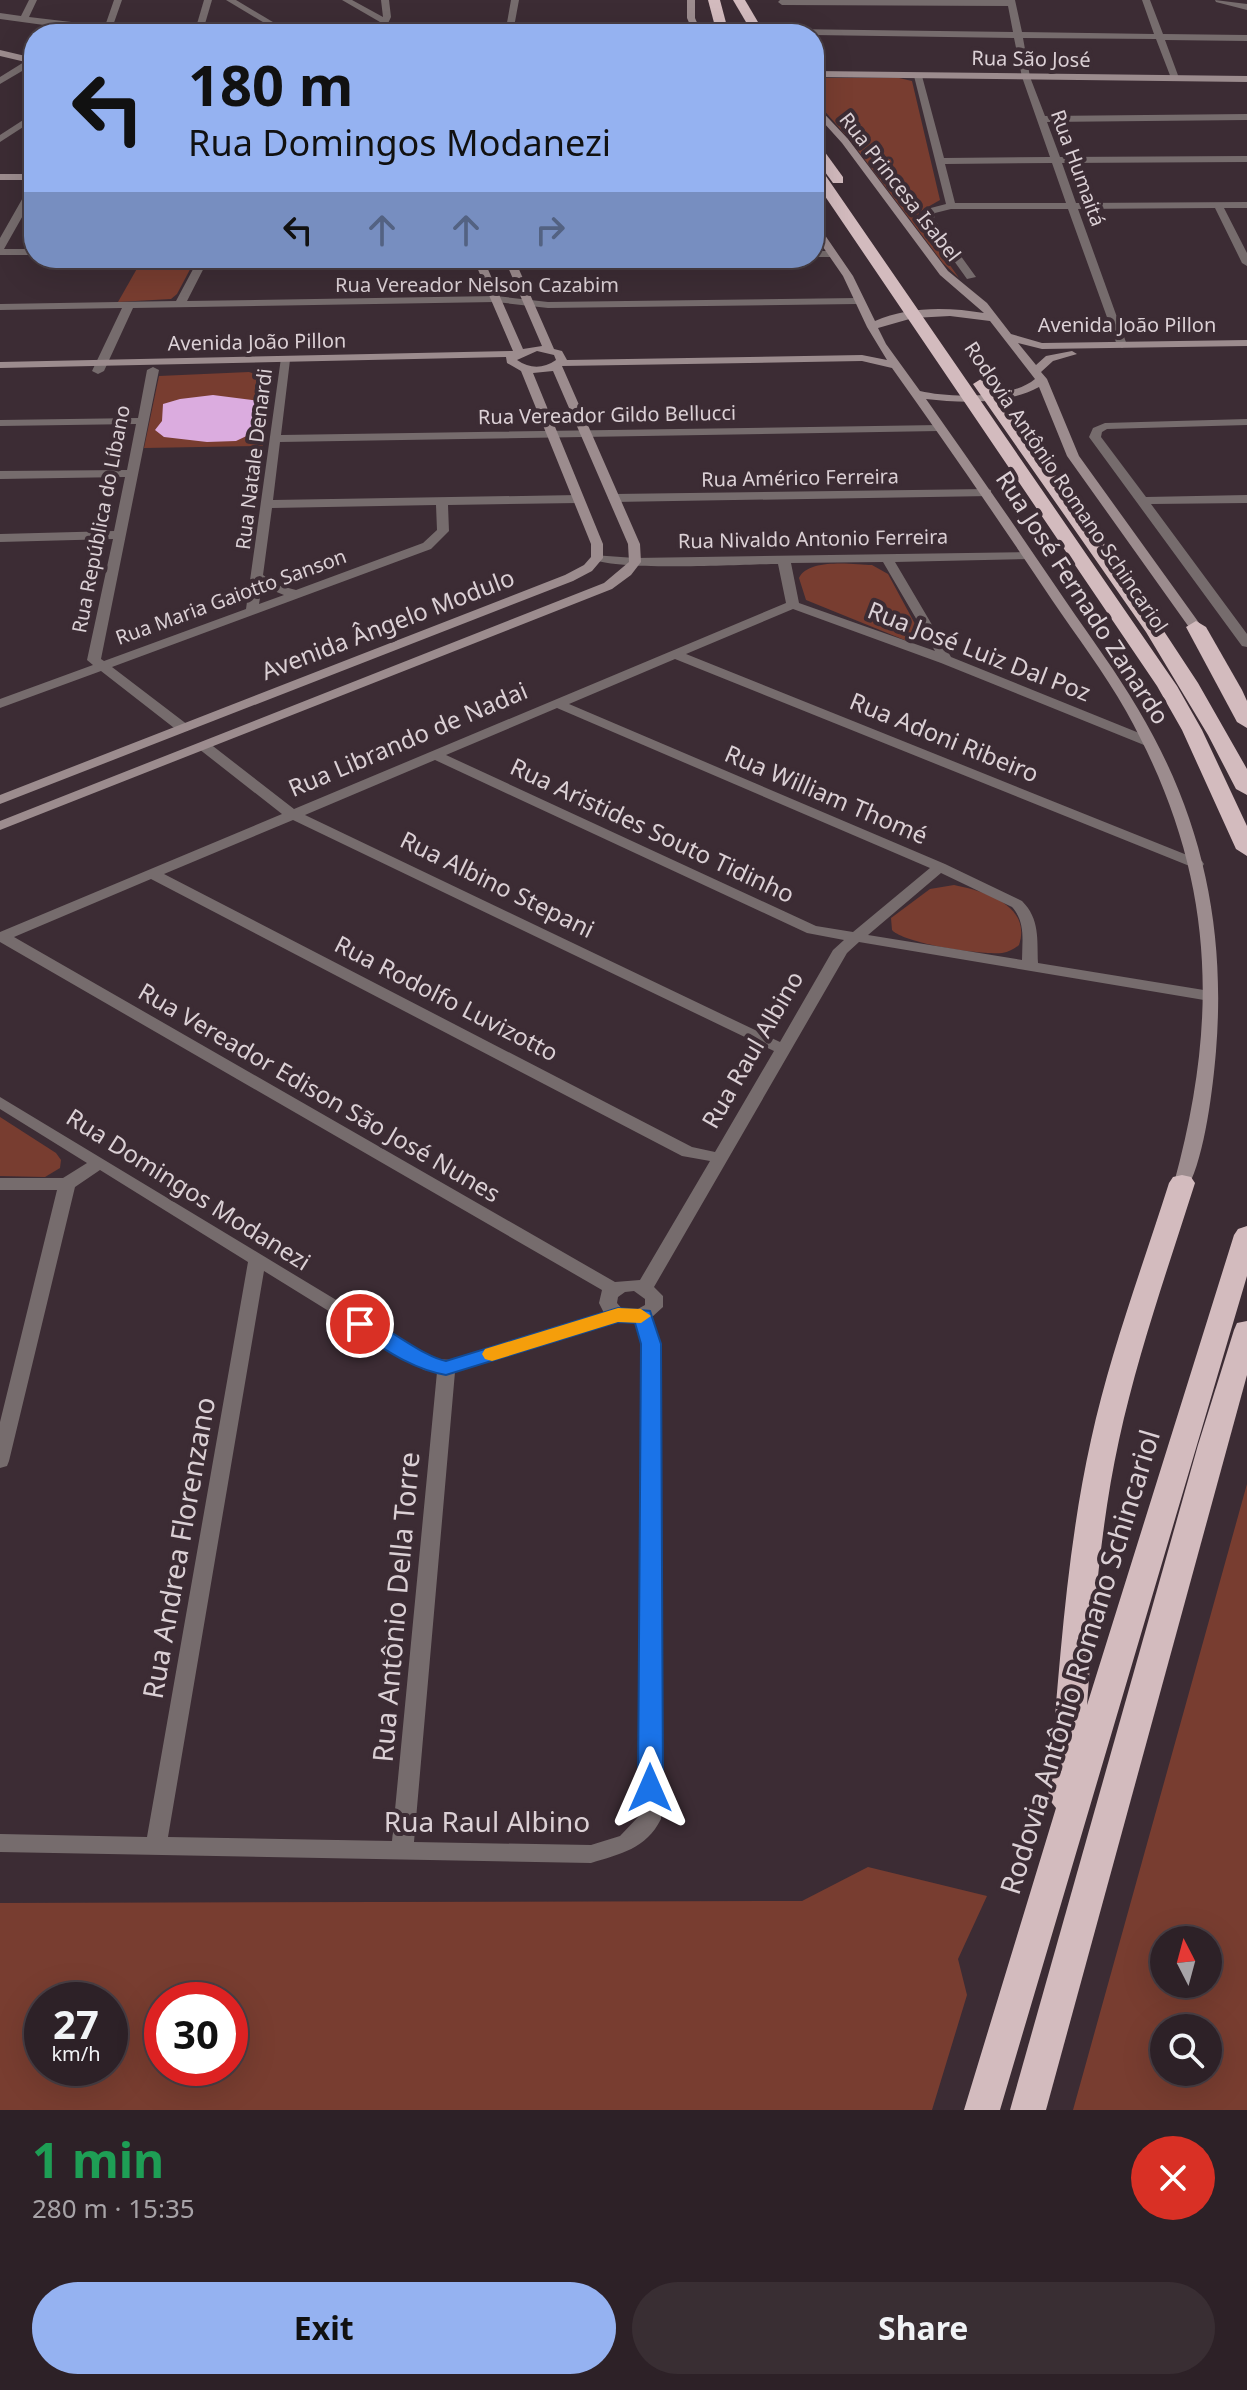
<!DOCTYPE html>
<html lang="en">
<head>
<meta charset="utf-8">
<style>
	body { margin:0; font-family:"Noto Sans",sans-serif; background:#392e33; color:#f1f3f6; height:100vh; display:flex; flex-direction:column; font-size:30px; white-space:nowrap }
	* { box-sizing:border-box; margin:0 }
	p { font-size:26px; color:#a7a3a7 }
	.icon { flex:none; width:44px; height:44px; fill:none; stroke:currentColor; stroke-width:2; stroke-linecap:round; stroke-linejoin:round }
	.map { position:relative; height:2110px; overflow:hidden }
	.side { display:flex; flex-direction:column; background:#2d2127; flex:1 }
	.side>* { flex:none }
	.top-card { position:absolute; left:24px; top:24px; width:800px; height:244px; border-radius:32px; box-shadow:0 8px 32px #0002,0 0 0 2px #483e44; background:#95b2f1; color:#111; overflow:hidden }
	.needle { width:52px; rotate:354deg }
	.fabs { position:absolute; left:1150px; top:1926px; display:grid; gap:16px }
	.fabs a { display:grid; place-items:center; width:72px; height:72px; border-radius:50%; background:#2d2127; box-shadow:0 8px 32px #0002,0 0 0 2px #483e44; font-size:40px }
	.speed { position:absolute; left:24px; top:1982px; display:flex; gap:16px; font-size:40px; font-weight:700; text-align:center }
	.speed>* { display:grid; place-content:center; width:104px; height:104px; border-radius:50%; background:#2d2127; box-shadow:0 8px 32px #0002,0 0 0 2px #483e44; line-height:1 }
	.speed small { font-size:20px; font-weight:400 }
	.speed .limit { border:12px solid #d22; background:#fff; color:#111 }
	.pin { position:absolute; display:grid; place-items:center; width:68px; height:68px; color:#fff; margin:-34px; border:4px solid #fff; border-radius:50%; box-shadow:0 2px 8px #0007 }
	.me { position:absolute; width:88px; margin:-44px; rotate:0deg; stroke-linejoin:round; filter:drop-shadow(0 0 6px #0008) }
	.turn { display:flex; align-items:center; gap:28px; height:168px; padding:0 32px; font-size:36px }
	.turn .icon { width:104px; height:104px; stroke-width:2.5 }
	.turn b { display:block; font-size:56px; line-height:68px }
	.lanes { display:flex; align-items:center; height:76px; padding:0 32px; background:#0003; justify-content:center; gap:40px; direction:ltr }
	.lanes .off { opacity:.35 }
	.round { display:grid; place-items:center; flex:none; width:84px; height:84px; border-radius:42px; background:#392e33 }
	.overview { display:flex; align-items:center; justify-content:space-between; height:136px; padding:0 32px }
	h1 { font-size:48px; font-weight:700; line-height:60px; color:#1e9e55 }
	.action { display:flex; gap:16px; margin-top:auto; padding:16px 32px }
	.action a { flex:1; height:92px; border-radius:48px; background:#95b2f1; color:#111; font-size:32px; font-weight:700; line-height:92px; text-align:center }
	.action a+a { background:#392e33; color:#f1f3f6 }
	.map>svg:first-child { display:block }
	.green { fill:#783d30; fill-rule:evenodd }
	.building { fill:#dbacdf }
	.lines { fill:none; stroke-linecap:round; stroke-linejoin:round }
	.street { fill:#766c6d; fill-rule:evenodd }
	.secondary { fill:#9c8c8e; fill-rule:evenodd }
	.highway { fill:#d3bbbe; fill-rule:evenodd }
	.route { fill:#1a73e8; stroke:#114b97; stroke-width:2 }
	.slow { fill:#f59e0b }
	.labels { text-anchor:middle; stroke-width:8; stroke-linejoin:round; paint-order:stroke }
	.far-street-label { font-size:20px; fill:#dbd0d5; stroke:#3c2c34 }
	.street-label { font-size:24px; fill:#dbd0d5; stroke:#3c2c34 }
	.near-street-label { font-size:28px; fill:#dbd0d5; stroke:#3c2c34 }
</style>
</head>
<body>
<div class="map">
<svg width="1247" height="2110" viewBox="0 0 1247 2110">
	<rect width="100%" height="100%" fill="#3c2c34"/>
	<g class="green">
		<polygon points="815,78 899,78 912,81 940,200 919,212 917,219 959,278 943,263 850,140 814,99"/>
		<polygon points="143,258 194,258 195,260 177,294 171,299 118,302"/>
		<polygon points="249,372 270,379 263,446 144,448 159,376"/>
		<path d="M872 565 888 574 921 635 919 639 907 641 806 600 799 578C808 558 853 564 872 565Z"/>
		<path d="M954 885C985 891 1032 906 1019 945 1014 949 1009 952 1002 953 982 955 905 944 892 930L891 918 930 889Z"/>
		<polygon points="0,1117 56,1153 61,1160 60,1168 45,1177 0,1176"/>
		<path d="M1247 1484V2110H1073ZM1164 1940H1208V1984H1164ZM1164 2028H1208V2072H1164Z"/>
		<path d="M868 1867 987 1896 958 1959 967 1995 932 2110H0V1903L802 1901ZM42 2000H110V2068H42ZM162 2000H230V2068H162Z"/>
	</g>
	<polygon class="building" points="213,395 261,401 259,430 236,441 207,442 164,437 155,430 162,421 163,404 180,399"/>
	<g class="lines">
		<g class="street">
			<polygon points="29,0 37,0 29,17 105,26 114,0 122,0 110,34 0,19 0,13 21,16"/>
			<polygon points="204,0 212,0 202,34 194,34"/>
			<polygon points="226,0 236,0 293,34 283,34"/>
			<polygon points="342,0 352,0 383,17 381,0 389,0 391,17 383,34 375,34 380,22"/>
			<polygon points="511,0 519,0 514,27 585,28 607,34 505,34"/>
			<path d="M780 0H1015L1022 32 1154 34 1142 0H1150L1163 34 1247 35V41L1165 40 1179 78 1175 81 1171 78 1156 39 1023 38 1030 77 1045 116 1247 114V120L1047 122 1060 157 1247 156V162L1062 163 1076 203 1247 202V208H1224L1247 253V266L1242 263 1215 208 1078 209 1127 345 1122 348 1117 345 1068 209H951L935 213 934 219 976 277 967 279 924 219 927 209 946 204 914 76 918 73 922 76 944 158 1050 157 1022 77 1014 38 814 35 786 32 790 29 1013 32 1008 6 782 5 778 2ZM1052 163 1066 203H955L945 164Z"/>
			<polygon points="1215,0 1247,4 1247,10 1216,2"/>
			<polygon points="29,59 34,59 34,64 0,84 0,77"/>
			<polygon points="34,113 34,120 0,142 0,135"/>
			<polygon points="34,184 34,196 4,249 34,249 34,255 0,255 0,238 29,187"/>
			<polygon points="814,251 832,251 837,254 832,257 814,257"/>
			<polygon points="199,258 209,258 187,301 496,296 548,302 857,298 862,301 857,304 548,308 496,302 133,308 104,371 98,374 92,371 122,308 0,310 0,304 176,301"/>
			<polygon points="552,258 547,261 478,262 473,259"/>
			<path d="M281 358 290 360 281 435 939 425 945 428 939 431 280 442 273 500 578 495 584 499 578 503 448 505 449 531 431 549 112 667 188 725V731H178L101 671 0 708V699L93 665 87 660 113 539 0 542V534L114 531 125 477 0 479V471L127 470 136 424 0 426V420L138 418 147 370 153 367 159 370 101 659 104 661 246 609ZM436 505 437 530 423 543 296 590 277 585 263 575 272 508ZM262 586 284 595 259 604Z"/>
			<polygon points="1247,419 1247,425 1107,429 1102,432 1101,437 1146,497 1247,495 1247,503 1151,504 1247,634 1247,647 1242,646 1089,437 1093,428 1105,423"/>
			<polygon points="987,489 991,490 991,496 614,502 608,498 614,494"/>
			<path d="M1029 552 1033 553V559L895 562 951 657 1154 739 1156 742 1154 745H1144L941 663 793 609 686 654 1202 861 1204 864 1202 867H1192L675 659 569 704 945 864 1022 901C1040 919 1037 939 1038 963L1210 991 1218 996 1210 1001 859 942 847 953 654 1287 663 1296V1307L652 1317 660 1344 661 1819C646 1849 620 1854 591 1863L0 1852V1834L147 1837 248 1262 100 1170 75 1187 9 1461 7 1466 0 1468V1422L57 1190H0V1178H63L87 1163 0 1109V1097L434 1359 454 1360 604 1313 599 1303 602 1290 0 942V932L282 814 199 749 197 746 199 743H209L294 809 786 603 778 564C746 564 611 572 591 558L593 555 635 558ZM883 562 935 651 799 603 791 563ZM557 708 930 868 853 932 816 926 446 755ZM435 760 807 933 844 940 833 950 780 1042 305 815ZM293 820 774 1051 715 1152 692 1147 164 874ZM941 873 1012 907C1026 922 1022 942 1022 960L868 935ZM151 879 682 1156 710 1161 640 1280 615 1282 14 937ZM264 1271 424 1370 437 1372 392 1841 168 1837ZM634 1291 645 1299V1305L636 1310H623L617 1303 618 1297 625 1292ZM618 1321 636 1322 642 1344 639 1816 620 1836 591 1845 414 1842 455 1372Z"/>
		</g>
		<g class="secondary">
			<polygon points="687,0 695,0 695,18 702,34 694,34 687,18"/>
			<polygon points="0,50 34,58 34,64 0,56"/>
			<polygon points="814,71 1247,76 1247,82 814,77"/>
			<path d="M814 103 848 139 948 271 987 303 1011 334 1042 343 1247 340V346L1042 349 1018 343 1036 365 1046 356 1072 351 1077 354 1053 361 1041 372 1047 379 1079 456 1202 627 1196 631 1191 630 1067 456 1039 387C1006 405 962 403 926 399 974 467 1021 535 1067 603 1091 638 1117 673 1138 709 1202 816 1226 927 1216 1051 1213 1087 1205 1155 1188 1187H1176L1174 1183C1221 1011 1214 869 1126 711 1104 672 1077 637 1052 600 1000 522 945 442 892 368L862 361 562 366 640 544 641 562 631 575 612 589 0 830V821L604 583 629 562 628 544 553 371 533 373 603 544V558L592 571 573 581 0 804V795L565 575 584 565 591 557V544L521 371 507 363 506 357 0 368V362L513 351 473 258H483L523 349 542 346 504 258H514L554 349 562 351 567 360 862 355 887 360 867 327 843 276 814 234V224L818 225 853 276 875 321C908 306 949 307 984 313L940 275 842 143 814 112ZM950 316 990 321 1035 379C1012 399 949 398 920 391L886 344 878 328 913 318ZM537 351 554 355 556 360C543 369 530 369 517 360Z"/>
			<rect x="0" y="174" width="34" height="6"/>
		</g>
		<g class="highway">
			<polygon points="708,0 720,0 729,34 717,34"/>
			<polygon points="733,0 745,0 765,34 753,34"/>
			<polygon points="814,143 819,144 843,177 843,183 833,183 814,157"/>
			<polygon points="814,165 819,166 1177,686 1202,730 1247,826 1247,856 1236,849 1182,730 1157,686 814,180"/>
			<polygon points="981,379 987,380 1129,578 1198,683 1247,769 1247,795 1236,789 1208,735 1146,632 973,384"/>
			<polygon points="1196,621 1206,627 1242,690 1247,701 1247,728 1237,722 1186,627"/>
			<path d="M1182 1175 1191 1177 1195 1183C1168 1268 1138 1353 1119 1440 1100 1527 1094 1616 1087 1705L1234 1235 1238 1229 1247 1226V1276L1000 2110H964L1056 1808 1048 1798C1059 1679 1065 1557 1091 1440 1110 1353 1142 1268 1169 1183L1173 1177Z"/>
			<polygon points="1247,1321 1247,1375 1046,2110 1010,2110 1198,1445 1234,1330 1237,1323"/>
		</g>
	</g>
	<path class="route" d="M618 1308 650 1311 661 1344 663 1788 659 1795 650 1798 642 1795 638 1788 641 1344 635 1323 618 1322 446 1375C411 1369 383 1348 353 1329L350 1324 353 1319C374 1313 418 1356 446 1361Z"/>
	<polygon class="slow" points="618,1308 641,1309 651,1316 641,1323 618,1322 492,1361 485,1359 482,1354 485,1349"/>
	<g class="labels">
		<g class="far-street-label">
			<text transform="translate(1031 59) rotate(1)" y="7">Rua São José</text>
			<text transform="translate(1078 168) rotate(70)" y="7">Rua Humaitá</text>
			<text transform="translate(900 187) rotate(52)" y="7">Rua Princesa Isabel</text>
			<text x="477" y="292">Rua Vereador Nelson Cazabim</text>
			<text x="1127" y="332">Avenida João Pillon</text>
			<text transform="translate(257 342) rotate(-1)" y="7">Avenida João Pillon</text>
			<text transform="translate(607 415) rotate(-1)" y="7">Rua Vereador Gildo Bellucci</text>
			<text transform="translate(254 459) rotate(-83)" y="7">Rua Natale Denardi</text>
			<text transform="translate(800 478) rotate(-1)" y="7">Rua Américo Ferreira</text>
			<text transform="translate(1066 487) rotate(56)" y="7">Rodovia Antônio Romano Schincariol</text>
			<text transform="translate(101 519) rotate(-79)" y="7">Rua República do Líbano</text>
			<text transform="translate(813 539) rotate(-1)" y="7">Rua Nivaldo Antonio Ferreira</text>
			<text transform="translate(231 597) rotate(-20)" y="7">Rua Maria Gaiotto Sanson</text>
		</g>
		<g class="street-label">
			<text transform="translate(1082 598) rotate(57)" y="8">Rua José Fernado Zanardo</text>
			<text transform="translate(388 625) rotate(-21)" y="8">Avenida Ângelo Modulo</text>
			<text transform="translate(979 652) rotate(21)" y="8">Rua José Luiz Dal Poz</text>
			<text transform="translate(944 738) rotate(22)" y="8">Rua Adoni Ribeiro</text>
			<text transform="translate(408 740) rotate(-23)" y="8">Rua Librando de Nadai</text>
			<text transform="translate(826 795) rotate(23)" y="8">Rua William Thomé</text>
			<text transform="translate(652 831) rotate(25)" y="8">Rua Aristides Souto Tidinho</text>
			<text transform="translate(497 885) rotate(26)" y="8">Rua Albino Stepani</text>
			<text transform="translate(446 999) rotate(27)" y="8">Rua Rodolfo Luvizotto</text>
			<text transform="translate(753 1050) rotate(-60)" y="8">Rua Raul Albino</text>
			<text transform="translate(319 1093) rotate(30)" y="8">Rua Vereador Edison São José Nunes</text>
			<text transform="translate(188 1190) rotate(32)" y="8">Rua Domingos Modanezi</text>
		</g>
		<g class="near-street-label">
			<text transform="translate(179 1548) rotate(-80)" y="10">Rua Andrea Florenzano</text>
			<text transform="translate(396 1607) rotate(-85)" y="10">Rua Antônio Della Torre</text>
			<text transform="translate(1080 1662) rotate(-73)" y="10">Rodovia Antônio Romano Schincariol</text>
			<text x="487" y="1832">Rua Raul Albino</text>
		</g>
	</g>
</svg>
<div class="fabs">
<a><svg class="needle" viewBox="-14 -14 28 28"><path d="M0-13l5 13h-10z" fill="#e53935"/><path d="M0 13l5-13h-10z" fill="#a7a3a7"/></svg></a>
<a><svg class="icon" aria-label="search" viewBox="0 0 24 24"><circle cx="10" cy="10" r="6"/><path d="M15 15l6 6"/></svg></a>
</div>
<div class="speed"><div>27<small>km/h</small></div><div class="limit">30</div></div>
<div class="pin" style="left:360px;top:1324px;background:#d93025"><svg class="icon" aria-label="arrive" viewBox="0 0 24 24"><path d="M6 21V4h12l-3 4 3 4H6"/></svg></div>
<svg class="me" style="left:650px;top:1788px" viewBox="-20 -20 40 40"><path d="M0-17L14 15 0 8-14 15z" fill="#1a73e8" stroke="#fff" stroke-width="4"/></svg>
<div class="top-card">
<div class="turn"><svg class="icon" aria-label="left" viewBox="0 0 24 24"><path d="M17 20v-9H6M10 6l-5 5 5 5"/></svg><div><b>180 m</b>Rua Domingos Modanezi</div></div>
<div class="lanes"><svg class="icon" aria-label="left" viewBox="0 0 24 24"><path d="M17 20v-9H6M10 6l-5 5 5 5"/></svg><svg class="icon off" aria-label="ahead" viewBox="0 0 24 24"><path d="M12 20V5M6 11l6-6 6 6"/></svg><svg class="icon off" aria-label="ahead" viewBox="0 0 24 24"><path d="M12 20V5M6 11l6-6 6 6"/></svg><svg class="icon off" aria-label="right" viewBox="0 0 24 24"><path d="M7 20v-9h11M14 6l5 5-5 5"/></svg></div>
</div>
</div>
<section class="side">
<div class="overview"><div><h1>1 min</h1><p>280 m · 15:35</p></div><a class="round" style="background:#d93025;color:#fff"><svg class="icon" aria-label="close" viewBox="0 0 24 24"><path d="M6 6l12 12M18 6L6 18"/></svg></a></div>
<div class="action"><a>Exit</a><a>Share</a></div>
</section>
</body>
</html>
